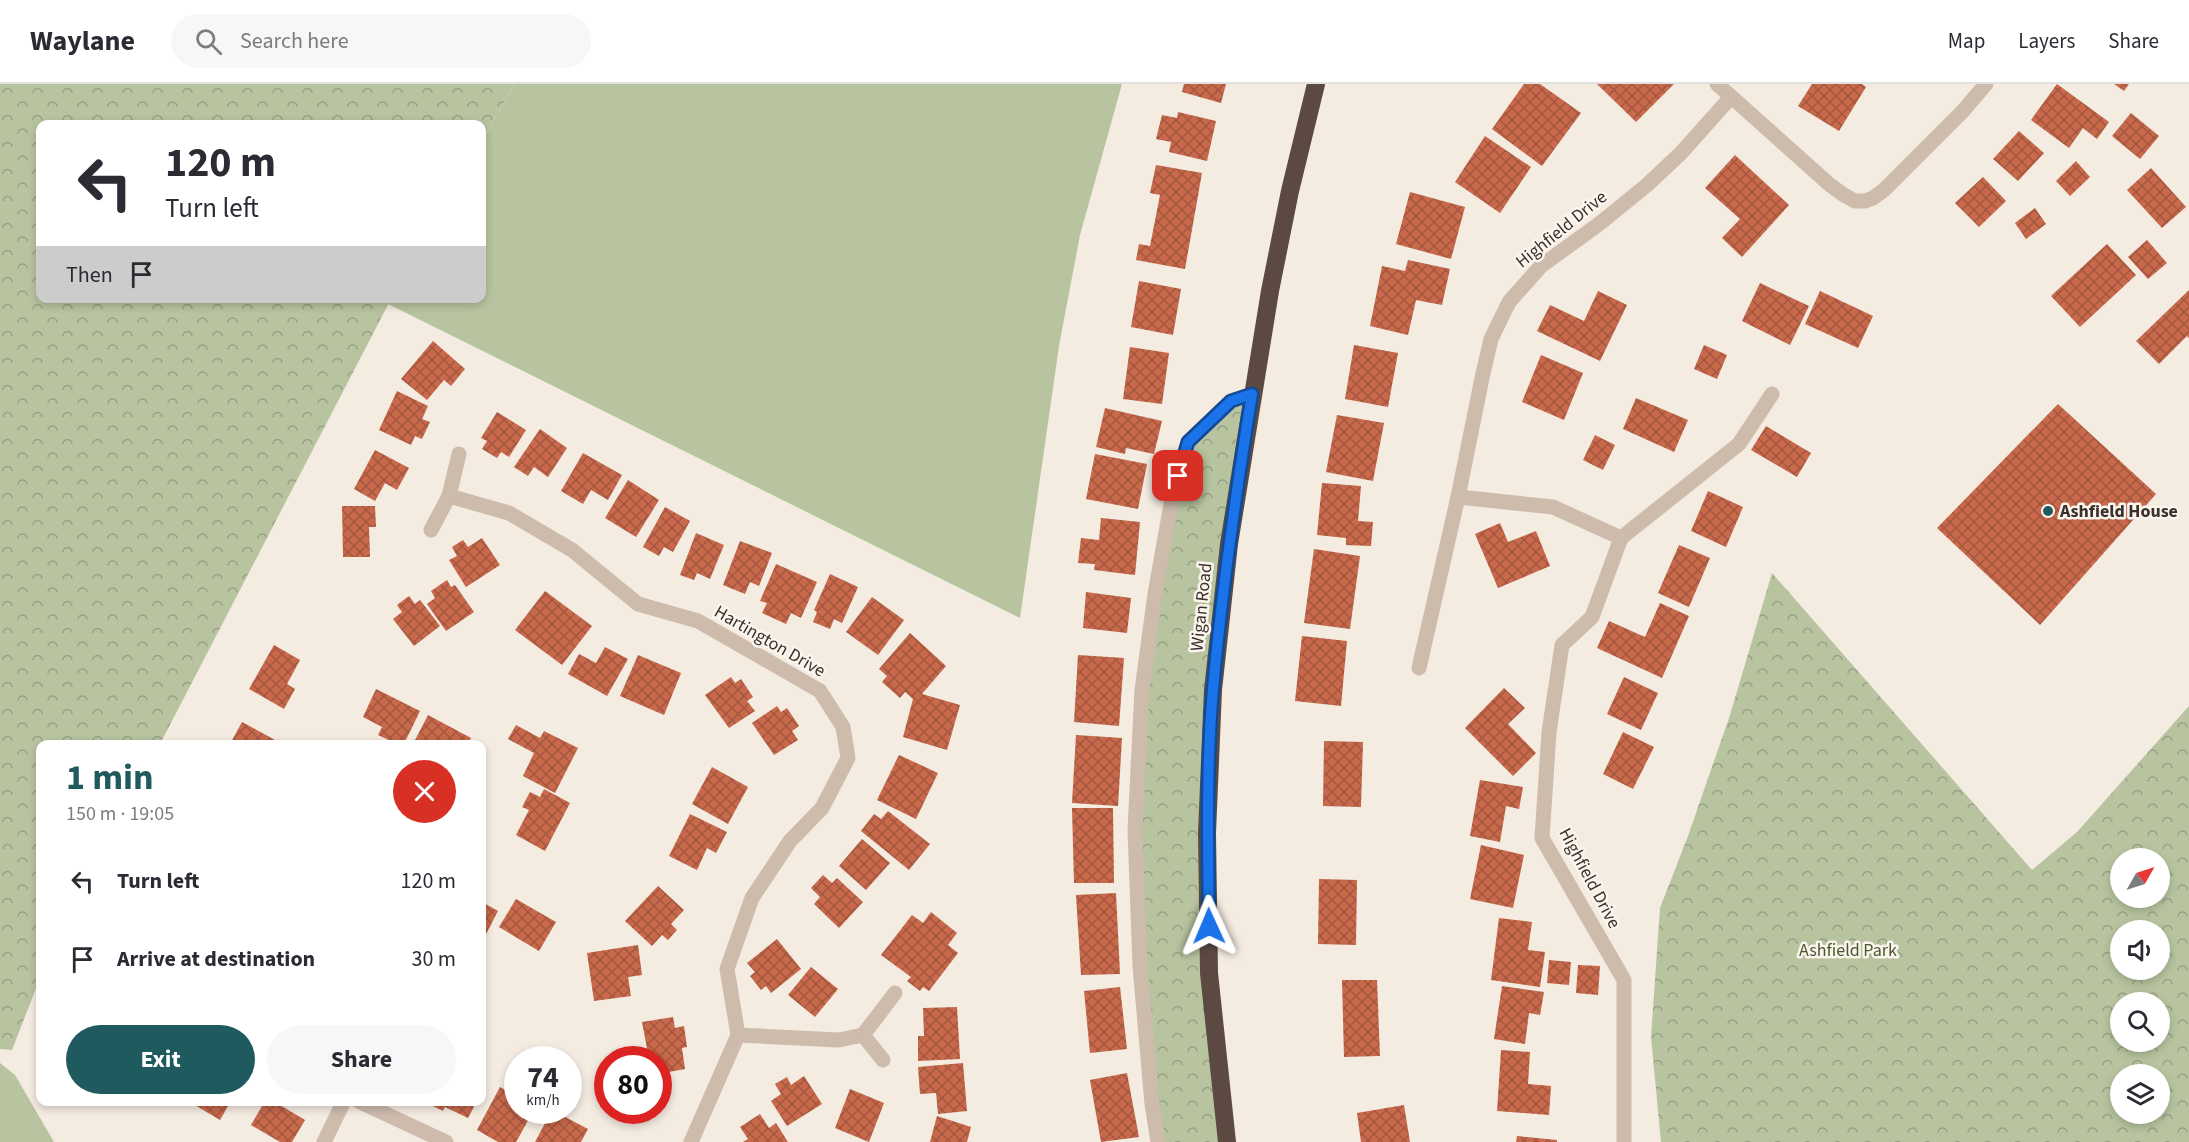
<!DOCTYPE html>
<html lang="en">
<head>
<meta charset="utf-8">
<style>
	body { margin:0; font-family:"Source Sans 3",sans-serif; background:#f7f7f7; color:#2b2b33; height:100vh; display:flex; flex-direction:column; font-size:22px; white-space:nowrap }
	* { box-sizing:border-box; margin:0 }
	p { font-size:20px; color:#7c7c81 }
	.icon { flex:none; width:33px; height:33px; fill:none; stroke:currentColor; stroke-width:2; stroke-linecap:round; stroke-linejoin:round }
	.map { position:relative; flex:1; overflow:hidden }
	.drawer { position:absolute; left:36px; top:656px; width:450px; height:366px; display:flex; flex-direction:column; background:#fff; border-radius:12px; box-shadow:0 3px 9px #0003 }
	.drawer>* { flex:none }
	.guide { position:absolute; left:36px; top:36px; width:450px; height:183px; border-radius:12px; box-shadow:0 3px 9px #0003; background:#fff; color:#2b2b33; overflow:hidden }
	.needle { width:39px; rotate:51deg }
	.controls { position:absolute; left:2110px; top:764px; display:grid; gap:12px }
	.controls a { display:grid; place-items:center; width:60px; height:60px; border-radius:50%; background:#fff; box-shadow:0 3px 9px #0003; font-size:30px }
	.speed { position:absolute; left:504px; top:962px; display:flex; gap:12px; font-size:30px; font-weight:700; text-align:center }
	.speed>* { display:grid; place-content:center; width:78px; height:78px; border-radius:50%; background:#fff; box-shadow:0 3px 9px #0003; line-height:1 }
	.speed small { font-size:15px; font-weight:400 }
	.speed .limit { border:9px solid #d22; background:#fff; color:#111 }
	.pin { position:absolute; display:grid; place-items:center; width:51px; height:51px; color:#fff; margin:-26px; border-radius:12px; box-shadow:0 3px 9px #0006 }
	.me { position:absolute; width:66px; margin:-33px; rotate:359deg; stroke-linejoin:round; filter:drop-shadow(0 0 4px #0008) }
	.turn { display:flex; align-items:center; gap:21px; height:126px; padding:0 30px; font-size:27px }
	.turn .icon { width:78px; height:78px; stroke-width:2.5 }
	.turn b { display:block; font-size:42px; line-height:51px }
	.then { display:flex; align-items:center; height:57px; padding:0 30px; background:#0003; gap:12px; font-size:22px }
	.round { display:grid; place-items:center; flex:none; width:63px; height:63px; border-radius:32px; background:#f7f7f7 }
	.overview { display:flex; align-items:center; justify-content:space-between; height:102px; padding:0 30px }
	h1 { font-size:36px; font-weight:700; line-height:45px; color:#1f5a5e }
	.cta { display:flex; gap:12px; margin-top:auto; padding:12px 30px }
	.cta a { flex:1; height:69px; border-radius:36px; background:#1f5a5e; color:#fff; font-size:24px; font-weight:700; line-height:69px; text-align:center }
	.cta a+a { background:#f7f7f7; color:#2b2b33 }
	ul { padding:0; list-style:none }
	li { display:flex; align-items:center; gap:18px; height:78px; padding:0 30px }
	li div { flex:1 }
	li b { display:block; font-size:22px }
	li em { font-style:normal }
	header { display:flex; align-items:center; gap:36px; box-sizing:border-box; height:84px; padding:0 30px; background:#fff; border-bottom:2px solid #e1e1e2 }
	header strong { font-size:28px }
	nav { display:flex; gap:33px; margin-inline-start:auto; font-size:21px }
	.search { width:420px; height:54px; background:#f7f7f7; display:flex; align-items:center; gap:15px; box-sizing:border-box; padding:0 21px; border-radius:33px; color:#7c7c81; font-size:22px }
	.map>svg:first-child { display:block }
	.grass { fill:#b8c4a0 }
	.forest { fill:url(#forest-crowns); fill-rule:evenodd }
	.building { fill:url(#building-cross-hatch) }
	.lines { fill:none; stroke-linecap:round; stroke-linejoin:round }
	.street { stroke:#cdbbac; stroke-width:15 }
	.highway { stroke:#5c4a42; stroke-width:18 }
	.route-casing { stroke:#114b97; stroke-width:15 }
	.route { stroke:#1a73e8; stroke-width:10 }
	.poi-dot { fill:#1f5a5e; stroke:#fbf5ee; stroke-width:2 }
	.labels { text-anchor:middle; stroke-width:5; stroke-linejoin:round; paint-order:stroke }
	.street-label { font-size:18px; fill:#3b302b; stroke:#fbf5ee }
	.poi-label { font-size:18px; font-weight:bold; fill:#3b302b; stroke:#fbf5ee; text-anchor:start }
	.park-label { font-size:18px; fill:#4a5a2e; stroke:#fbf5ee }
</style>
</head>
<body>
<header>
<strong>Waylane</strong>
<div class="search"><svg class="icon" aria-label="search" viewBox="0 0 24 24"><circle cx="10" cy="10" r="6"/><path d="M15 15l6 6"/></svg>Search here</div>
<nav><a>Map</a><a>Layers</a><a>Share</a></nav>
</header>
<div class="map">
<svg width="2189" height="1058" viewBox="0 0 2189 1058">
	<defs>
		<pattern id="forest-crowns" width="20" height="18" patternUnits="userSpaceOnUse" patternTransform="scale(1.5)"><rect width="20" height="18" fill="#b8c4a0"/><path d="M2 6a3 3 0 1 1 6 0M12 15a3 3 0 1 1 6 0" fill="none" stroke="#97a083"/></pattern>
		<pattern id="building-cross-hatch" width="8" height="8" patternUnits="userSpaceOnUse" patternTransform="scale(1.5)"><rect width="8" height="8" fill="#c8694b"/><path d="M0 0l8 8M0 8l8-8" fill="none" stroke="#a4573f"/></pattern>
	</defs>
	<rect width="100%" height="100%" fill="#f4ebe1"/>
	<g class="grass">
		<polygon points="514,0 1122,0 1080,151 1059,262 1020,534 388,220 391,215 482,214 482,57"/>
		<polygon points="0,979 15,991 54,1058 0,1058"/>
	</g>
	<g class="forest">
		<polygon points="0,0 514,0 482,57 482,40 40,40 40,214 391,215 160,660 40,660 40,894 12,966 0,965"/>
		<polygon points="1253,310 1245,357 1207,749 1227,1058 1158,1058 1140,882 1142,606 1188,358"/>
		<path d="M1772 489 2032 786 2077 748 2189 622V1058H1661L1651 953 1660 824 1688 752 1730 631ZM2121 774H2160V813H2121ZM2121 846H2160V885H2121ZM2121 918H2160V957H2121ZM2121 990H2160V1029H2121Z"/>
	</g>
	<g class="building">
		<polygon points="1184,0 1226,0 1221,19 1182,8"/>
		<polygon points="1524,0 1540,0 1581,29 1542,82 1492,45"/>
		<polygon points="1597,0 1674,0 1636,38"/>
		<polygon points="1812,0 1862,0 1866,3 1839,47 1798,22"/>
		<polygon points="2057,0 2109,38 2097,55 2083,44 2069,64 2031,36"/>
		<polygon points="2114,0 2129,0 2124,7"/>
		<polygon points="1178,28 1216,37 1207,77 1169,68 1171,58 1156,55 1162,31 1177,34"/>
		<polygon points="2131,29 2159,52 2140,75 2112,52"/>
		<polygon points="2019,47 2044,69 2018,97 1993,75"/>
		<polygon points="1485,52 1531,83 1500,129 1455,98"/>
		<polygon points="1735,71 1789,121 1742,173 1722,154 1740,135 1705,104"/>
		<polygon points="2076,77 2090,93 2070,112 2056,97"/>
		<polygon points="1156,81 1202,89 1185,185 1136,176 1139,160 1150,162 1160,111 1150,109"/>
		<polygon points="2151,84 2186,123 2162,144 2127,106"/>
		<polygon points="1983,93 2006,117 1979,143 1955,119"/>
		<polygon points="1410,108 1465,123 1451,175 1396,160"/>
		<polygon points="2035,124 2046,140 2026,155 2015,139"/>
		<polygon points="2147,156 2167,179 2148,195 2128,173"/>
		<polygon points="2107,160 2136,191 2080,243 2051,212"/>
		<polygon points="1408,176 1450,185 1442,221 1416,216 1408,251 1370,242 1382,182 1405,187"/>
		<polygon points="1139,197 1181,205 1173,251 1131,243"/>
		<polygon points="1760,199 1809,222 1790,261 1742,237"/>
		<polygon points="2189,206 2189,254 2187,252 2159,280 2136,257"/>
		<polygon points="1598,207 1627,221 1600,277 1537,247 1550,221 1584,237"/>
		<polygon points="1820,207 1873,232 1858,264 1805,240"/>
		<polygon points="433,257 465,285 451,302 444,296 427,316 401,295"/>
		<polygon points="1354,261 1398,269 1388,323 1345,315"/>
		<polygon points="1704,261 1727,271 1717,295 1694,285"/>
		<polygon points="1130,263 1169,269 1162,320 1123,315"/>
		<polygon points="1541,271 1583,289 1564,336 1522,318"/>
		<polygon points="397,307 428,322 422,335 430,338 422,355 415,352 411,361 379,346"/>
		<polygon points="1636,314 1688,336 1674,368 1623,345"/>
		<polygon points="2058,320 2156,410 2040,541 1937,444"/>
		<polygon points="1105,324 1162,337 1154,370 1126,364 1125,370 1096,363"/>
		<polygon points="497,328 526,346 509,373 501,368 497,374 482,365 487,357 481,354"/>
		<polygon points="1337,331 1384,339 1373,397 1326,388"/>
		<polygon points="1766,342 1811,369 1797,393 1751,366"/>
		<polygon points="540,345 567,364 548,393 534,383 528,392 514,383"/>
		<polygon points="1595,351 1615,361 1603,386 1583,376"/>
		<polygon points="375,366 409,384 397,406 385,399 375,417 354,405"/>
		<polygon points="583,369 622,391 608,416 591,406 583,420 561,407"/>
		<polygon points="1095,370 1147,380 1138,425 1086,415"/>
		<polygon points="628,396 659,416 636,453 605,434"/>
		<polygon points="1322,399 1361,402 1358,437 1373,438 1371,462 1346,461 1346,454 1317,451"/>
		<polygon points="1708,407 1743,423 1726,463 1691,447"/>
		<polygon points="342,422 375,422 376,443 369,443 370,473 343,473"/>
		<polygon points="665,423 690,437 673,468 664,463 659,472 643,463"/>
		<polygon points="1101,434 1140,438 1135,491 1094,486 1095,480 1078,479 1081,454 1099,456"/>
		<polygon points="1500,439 1508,458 1536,447 1550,482 1498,504 1475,450"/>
		<polygon points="696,449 724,461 710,495 697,489 694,496 680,491"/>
		<polygon points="482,454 500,481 466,503 449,476 457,472 452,463 463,456 468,463"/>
		<polygon points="740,457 772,469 759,502 750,498 745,510 723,501"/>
		<polygon points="1679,461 1710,474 1689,523 1658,509"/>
		<polygon points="1314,465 1360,472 1350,545 1304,539"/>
		<polygon points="776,480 817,498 801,534 791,529 786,540 762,529 767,519 760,517"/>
		<polygon points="830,490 858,503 842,539 834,535 830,545 813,538 817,528 814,526"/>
		<polygon points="447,496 451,503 455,501 474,528 446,547 427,520 435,514 431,507"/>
		<polygon points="545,507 592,542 562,581 515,546"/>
		<polygon points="1086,508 1131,514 1127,549 1083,544"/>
		<polygon points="409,512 415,520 420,516 440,542 414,562 393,535 402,528 397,521"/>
		<polygon points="872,513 904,536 878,571 846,548"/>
		<polygon points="1660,519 1689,532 1662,594 1597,564 1609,537 1645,553"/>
		<polygon points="910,549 946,582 922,610 960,621 947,666 903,653 913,615 905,608 900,614 882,598 887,592 879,585"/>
		<polygon points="1302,552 1347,557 1341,622 1295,617"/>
		<polygon points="274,561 300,576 287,600 295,605 284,625 249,605"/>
		<polygon points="605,563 628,575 607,612 568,590 579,570 596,579"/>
		<polygon points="638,571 681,589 664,631 620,612"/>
		<polygon points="1078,571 1124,574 1119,642 1074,638"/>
		<polygon points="731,593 735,599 741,595 753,613 747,617 755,627 729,644 705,611"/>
		<polygon points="1624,593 1658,609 1641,646 1607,630"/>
		<polygon points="1504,604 1525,624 1508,640 1536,669 1513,692 1465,644"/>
		<polygon points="376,605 420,627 404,660 397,660 378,651 382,643 363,633"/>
		<polygon points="777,622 781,628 787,624 799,642 792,647 798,656 774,671 752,639"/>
		<polygon points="428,631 471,654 468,660 413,660"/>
		<polygon points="242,638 277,657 275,660 230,660"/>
		<polygon points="516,641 540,654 544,647 578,664 555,709 523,692 534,669 508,655"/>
		<polygon points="1623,648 1654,663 1633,705 1603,690"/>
		<polygon points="1076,651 1122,654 1118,722 1072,719"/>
		<polygon points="1324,657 1363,658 1361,723 1323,722"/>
		<polygon points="899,671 938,689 916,735 877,716"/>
		<polygon points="712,683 748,703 728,740 692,720"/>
		<polygon points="1480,696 1523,703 1519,725 1506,722 1500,758 1470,752"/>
		<polygon points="544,705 570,719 545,767 516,751 529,726 522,723 530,708 540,713"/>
		<polygon points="1072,724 1113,724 1114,799 1074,799"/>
		<polygon points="888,727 930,760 909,786 861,747 874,730 881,735"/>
		<polygon points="690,730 727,748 716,769 707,764 697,786 669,772"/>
		<polygon points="862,755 890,779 866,806 839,782"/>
		<polygon points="1481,761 1524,771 1513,824 1470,815"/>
		<polygon points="823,791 832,799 837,794 863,818 839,844 814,820 820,813 811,804"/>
		<polygon points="1319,795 1357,796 1356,861 1318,860"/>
		<polygon points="658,802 684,826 671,840 677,846 668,856 662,851 652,862 625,837"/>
		<polygon points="1116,809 1120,890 1081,891 1076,811"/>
		<polygon points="516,815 556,838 539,867 499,843"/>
		<polygon points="482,818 498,827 482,858"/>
		<polygon points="931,828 957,849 948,861 958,869 929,907 923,903 920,907 907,897 911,893 881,871 912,831 923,839"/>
		<polygon points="1499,834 1532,838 1528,866 1545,868 1540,903 1491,896"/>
		<polygon points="777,855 801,885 771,909 766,902 761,906 750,892 755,888 747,879"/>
		<polygon points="638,861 642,891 628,893 631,912 594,917 587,869"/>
		<polygon points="1549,876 1571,878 1569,901 1547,899"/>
		<polygon points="1578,881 1600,882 1598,911 1576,909"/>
		<polygon points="811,883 838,905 815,933 788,911"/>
		<polygon points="1342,896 1377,896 1380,972 1344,973"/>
		<polygon points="1502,902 1544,908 1540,931 1529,929 1525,960 1494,955"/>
		<polygon points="1120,903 1127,965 1090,969 1084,907"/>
		<polygon points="957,923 960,975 918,977 918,952 924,952 923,924"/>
		<polygon points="673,933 675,944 684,942 687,963 682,964 685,985 658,990 658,975 649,975 642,938"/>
		<polygon points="1501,966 1530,968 1528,1000 1551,1002 1549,1031 1497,1027"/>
		<polygon points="963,979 967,1027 938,1030 936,1009 920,1010 918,983"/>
		<polygon points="1127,989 1139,1053 1101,1058 1090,996"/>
		<polygon points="804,992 822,1020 787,1042 771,1017 781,1010 775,1000 787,993 791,1001"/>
		<polygon points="500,1003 518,1013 518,1026 534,1026 516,1058 498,1058 477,1046"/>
		<polygon points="850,1005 884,1019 869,1058 835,1044"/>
		<polygon points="188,1017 231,1017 220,1036"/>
		<polygon points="265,1017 282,1017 280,1021 305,1036 292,1058 280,1058 251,1041"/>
		<polygon points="428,1017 477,1017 468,1034 445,1023 443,1027 427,1019"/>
		<polygon points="1404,1021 1410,1058 1361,1058 1357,1029"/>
		<polygon points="552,1026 588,1045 581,1058 535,1058"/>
		<polygon points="760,1030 769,1044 776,1039 788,1058 743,1058 748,1055 740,1043"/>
		<polygon points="937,1032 971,1043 967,1058 930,1058"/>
		<polygon points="1517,1052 1557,1056 1557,1058 1516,1058"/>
	</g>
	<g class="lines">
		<g class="street">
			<polyline points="1717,0 1830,101 1844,111 1855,117 1865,117 1873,114 1884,106 1963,27 1986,0"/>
			<polyline points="449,412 509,429 572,466 638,520 698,537 820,607 843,643 848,674 822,724 790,757 752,814 727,885 738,951 691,1058"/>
			<polyline points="431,446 449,412 459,370"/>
			<polyline points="1621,454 1739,360 1772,310"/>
			<polyline points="1419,584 1458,413"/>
			<polyline points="738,951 839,956 863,951"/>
			<polyline points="883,976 863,951 895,909"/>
			<polyline points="358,1017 446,1058"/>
			<polyline points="324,1058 344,1017"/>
			<polyline points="1158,1058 1152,1020 1140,882 1135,746 1142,606 1155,510 1173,409 1188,358 1231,317 1253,310"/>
			<polyline points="1624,1058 1624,896 1542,754 1549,648 1562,561 1592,533 1621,454 1553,423 1458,413 1482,294 1491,255 1509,218 1541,182 1599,140 1647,101 1681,69 1731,13"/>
		</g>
		<polyline class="highway" points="1227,1058 1209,889 1207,749 1213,606 1229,460 1270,207 1290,107 1316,0"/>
	</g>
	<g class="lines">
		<g class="route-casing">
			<path id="route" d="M1178 392 1188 358 1231 317 1252 310C1236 408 1222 506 1213 605 1206 683 1208 763 1209 842"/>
		</g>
		<use href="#route" class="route"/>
	</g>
	<circle class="poi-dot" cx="2048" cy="427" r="6"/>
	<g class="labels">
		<g class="street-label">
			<text transform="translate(1561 145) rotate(-39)" y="6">Highfield Drive</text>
			<text transform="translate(1201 523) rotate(-84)" y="6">Wigan Road</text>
			<text transform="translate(770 557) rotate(30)" y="6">Hartington Drive</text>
			<text transform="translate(1590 794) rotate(62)" y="6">Highfield Drive</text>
		</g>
		<g class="poi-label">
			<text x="2060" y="433">Ashfield House</text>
		</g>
		<g class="park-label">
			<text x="1848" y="872">Ashfield Park</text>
		</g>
	</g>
</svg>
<div class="controls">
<a><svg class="needle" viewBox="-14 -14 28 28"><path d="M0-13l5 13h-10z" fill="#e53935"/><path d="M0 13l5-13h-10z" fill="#7c7c81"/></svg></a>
<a><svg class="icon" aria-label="sound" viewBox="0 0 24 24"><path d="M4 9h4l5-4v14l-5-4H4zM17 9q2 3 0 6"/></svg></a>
<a><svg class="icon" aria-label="search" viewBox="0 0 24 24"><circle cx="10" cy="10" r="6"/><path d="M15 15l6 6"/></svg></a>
<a><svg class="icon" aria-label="layers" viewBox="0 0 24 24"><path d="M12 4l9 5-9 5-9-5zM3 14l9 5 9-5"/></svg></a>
</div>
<div class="speed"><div>74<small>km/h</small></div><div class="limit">80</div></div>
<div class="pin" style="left:1178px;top:392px;background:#d93025"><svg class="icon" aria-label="arrive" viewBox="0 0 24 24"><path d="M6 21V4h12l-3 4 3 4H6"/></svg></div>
<svg class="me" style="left:1209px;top:842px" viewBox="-20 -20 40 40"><path d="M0-17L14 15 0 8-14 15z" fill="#1a73e8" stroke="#fff" stroke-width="4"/></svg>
<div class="guide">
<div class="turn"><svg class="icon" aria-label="left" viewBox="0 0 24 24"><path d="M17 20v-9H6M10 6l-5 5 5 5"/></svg><div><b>120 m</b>Turn left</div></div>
<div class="then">Then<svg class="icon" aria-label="arrive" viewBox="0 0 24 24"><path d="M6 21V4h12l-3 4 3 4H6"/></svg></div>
</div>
<section class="drawer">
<div class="overview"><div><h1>1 min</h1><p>150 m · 19:05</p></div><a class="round" style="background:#d93025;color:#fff"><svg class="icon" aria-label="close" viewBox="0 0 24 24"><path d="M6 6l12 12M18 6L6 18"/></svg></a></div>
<ul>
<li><svg class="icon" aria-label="left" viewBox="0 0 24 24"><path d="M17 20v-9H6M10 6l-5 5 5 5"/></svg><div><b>Turn left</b></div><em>120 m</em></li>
<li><svg class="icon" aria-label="arrive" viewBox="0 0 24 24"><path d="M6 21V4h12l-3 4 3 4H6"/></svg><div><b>Arrive at destination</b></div><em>30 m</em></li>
</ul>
<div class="cta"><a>Exit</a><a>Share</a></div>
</section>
</div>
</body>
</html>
